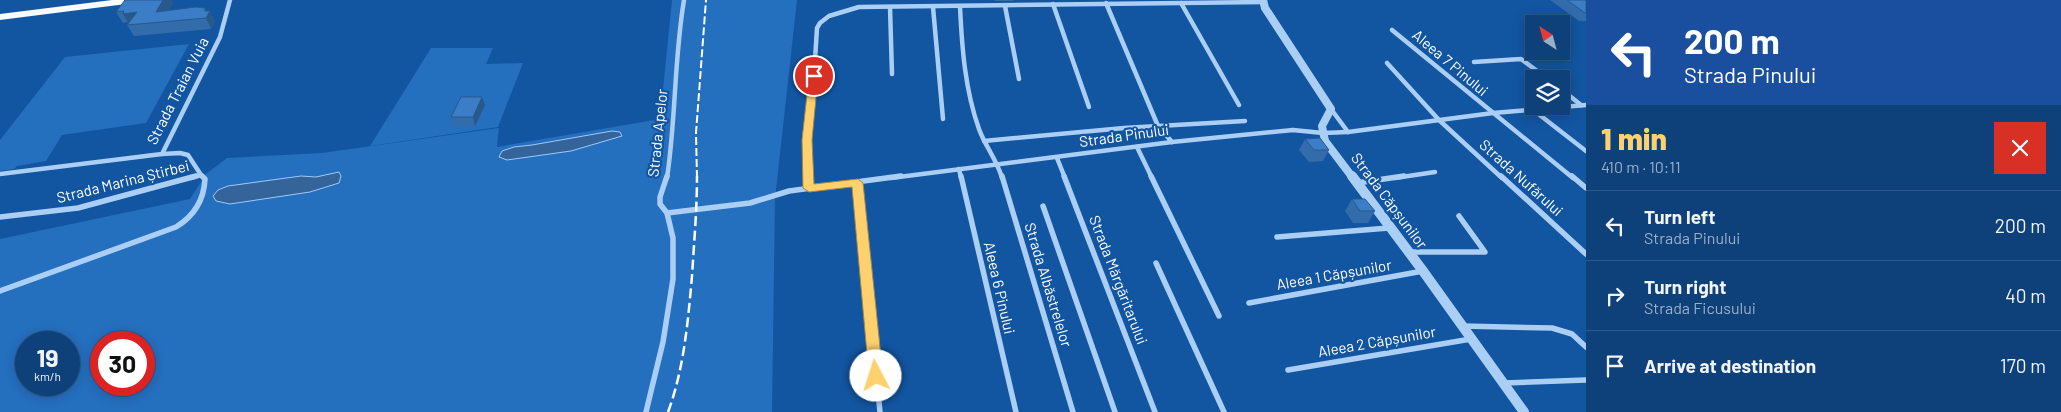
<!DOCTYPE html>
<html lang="en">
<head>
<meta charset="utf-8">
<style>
	body { margin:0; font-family:Barlow,sans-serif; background:#17477e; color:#f1f3f6; height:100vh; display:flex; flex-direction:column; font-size:19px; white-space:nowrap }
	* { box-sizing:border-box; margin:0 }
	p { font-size:16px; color:#9bafc6 }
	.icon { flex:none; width:28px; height:28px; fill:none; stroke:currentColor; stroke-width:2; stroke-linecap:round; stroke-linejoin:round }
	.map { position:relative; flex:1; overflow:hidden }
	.sheet { display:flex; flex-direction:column; background:#0e4079; width:475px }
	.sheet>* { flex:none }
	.hud { background:#1a4fa0; color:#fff; overflow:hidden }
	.needle { width:32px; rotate:324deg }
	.tools { position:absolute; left:1525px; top:15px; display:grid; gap:10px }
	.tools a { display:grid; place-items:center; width:45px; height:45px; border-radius:0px; background:#0e4079; box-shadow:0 2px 12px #0003,0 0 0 1px #2e598a; font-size:25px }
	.speed { position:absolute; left:15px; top:331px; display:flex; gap:10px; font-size:25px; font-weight:700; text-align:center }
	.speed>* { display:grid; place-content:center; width:65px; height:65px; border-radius:50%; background:#0e4079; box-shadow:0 2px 12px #0003,0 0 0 1px #2e598a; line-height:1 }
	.speed small { font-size:12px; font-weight:400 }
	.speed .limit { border:8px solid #d22; background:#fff; color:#111 }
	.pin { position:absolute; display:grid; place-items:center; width:42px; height:42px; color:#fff; margin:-21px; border:2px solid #fff; border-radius:50%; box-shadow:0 1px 5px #0007 }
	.me { position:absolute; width:55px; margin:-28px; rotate:355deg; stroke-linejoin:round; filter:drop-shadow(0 0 4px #0008) }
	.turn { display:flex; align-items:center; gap:18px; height:105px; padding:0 15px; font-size:22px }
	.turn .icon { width:65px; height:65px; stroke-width:2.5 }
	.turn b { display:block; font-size:35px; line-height:42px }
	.round { display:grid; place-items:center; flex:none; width:52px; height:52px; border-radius:0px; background:#17477e }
	.headline { display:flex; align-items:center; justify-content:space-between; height:85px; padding:0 15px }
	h1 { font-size:30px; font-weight:800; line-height:38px; color:#ffd16e }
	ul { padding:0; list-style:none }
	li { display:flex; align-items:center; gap:15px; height:70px; padding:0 15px; border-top:1px solid #2e598a }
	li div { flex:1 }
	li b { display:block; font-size:19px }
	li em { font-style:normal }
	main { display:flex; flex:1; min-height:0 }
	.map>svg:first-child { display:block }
	.green { fill:#256fbf; fill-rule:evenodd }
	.water { fill:#35649b; stroke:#9dcaf8 }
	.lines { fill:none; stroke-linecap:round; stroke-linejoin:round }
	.minor-far1 { stroke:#abcef5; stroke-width:4.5 }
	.minor { stroke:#abcef5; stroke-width:5.5 }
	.tertiary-far1 { stroke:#abcef5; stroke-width:8 }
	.tertiary { stroke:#abcef5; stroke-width:10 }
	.primary { fill:#f8fbff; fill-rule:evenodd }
	.rail-far1 { stroke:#fff; stroke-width:2; stroke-dasharray:8 3; stroke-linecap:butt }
	.rail { stroke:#fff; stroke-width:2.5; stroke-dasharray:10 4.5; stroke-linecap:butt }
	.wall { fill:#336cab }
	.shaded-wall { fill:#29588b }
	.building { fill:#3b7ec7; stroke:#29588b }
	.route { fill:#ffd16e; stroke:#a68848 }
	.labels { text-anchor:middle; stroke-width:4.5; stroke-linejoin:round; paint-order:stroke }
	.street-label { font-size:15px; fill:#fff; stroke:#1255a1 }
</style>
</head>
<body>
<main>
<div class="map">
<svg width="1586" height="412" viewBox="0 0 1586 412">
	<rect width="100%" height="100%" fill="#1255a1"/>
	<g class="green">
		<path d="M672 0H797L775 199 772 412H0V239L190 199 206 174 227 158 322 153 499 128 497 147 660 119ZM26 342H69V385H26ZM101 342H144V385H101Z"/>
		<polygon points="189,44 146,123 62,135 46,161 17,166 14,169 0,171 0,140 65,57"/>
		<polygon points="431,48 493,48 486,64 523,63 498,127 370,146"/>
	</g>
	<g class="water">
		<polygon points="612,131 620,132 622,136 571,151 507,160 499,157 502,151 514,147 532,145"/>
		<polygon points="339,172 341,176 339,183 310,192 230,204 216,201 213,196 218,190 228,186 301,176 316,177"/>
	</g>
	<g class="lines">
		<g class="minor-far1">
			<polyline points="1106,3 1158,126 1172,142"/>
			<polyline points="1181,3 1239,105"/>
			<polyline points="1053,4 1089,107"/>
			<polyline points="1005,6 1019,79"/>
			<polyline points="890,7 892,74"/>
			<polyline points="933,7 943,119"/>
			<path d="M960 7C962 48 965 90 979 129 985 146 997 160 1002 178"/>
			<polyline points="1392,30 1573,178"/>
			<polyline points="1474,62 1521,59 1548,79"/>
			<polyline points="1387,63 1439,120 1502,178"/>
			<polyline points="1561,89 1581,105"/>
			<polyline points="1331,109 1348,132"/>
			<polyline points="1532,109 1586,151"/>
			<polyline points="984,141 1124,128 1245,121"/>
			<polyline points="1137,147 1152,178"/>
			<polyline points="162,154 180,153 188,155 201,175 191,178"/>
			<polyline points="1057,158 1065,178"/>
			<polyline points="959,169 961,178"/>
			<polyline points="0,174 162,154 220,37 230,0"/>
			<polyline points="201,175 204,178"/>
			<path d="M667 178C676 119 674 59 684 0"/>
			<polyline points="809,178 807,140 813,92 817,28 820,23 829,16 859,7 1265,2"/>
			<polyline points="891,178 1172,142 1293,130 1323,133 1348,132 1493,113 1586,105"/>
			<polyline points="1395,178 1435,172"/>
		</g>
		<g class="minor">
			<polyline points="809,176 809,188"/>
			<polyline points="961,176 1016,412"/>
			<polyline points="1002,176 1073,412"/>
			<polyline points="1064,176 1155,412"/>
			<polyline points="1151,176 1219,316"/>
			<polyline points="1501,176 1586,254"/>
			<polyline points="1572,176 1586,188"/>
			<polyline points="858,183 880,412"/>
			<polyline points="1357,183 1404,176"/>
			<polyline points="1043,206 1115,412"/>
			<polyline points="667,213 750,203 789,191 901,176"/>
			<polyline points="0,217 78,208 196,176"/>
			<polyline points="1277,237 1389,228"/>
			<polyline points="1409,252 1485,252 1459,216"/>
			<polyline points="1156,263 1224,412"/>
			<path d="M0 291 176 227C194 216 204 200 205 179L202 176"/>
			<polyline points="1249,303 1423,271"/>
			<polyline points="1462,326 1552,328 1572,334 1586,347"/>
			<polyline points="1288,370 1471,339"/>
			<polyline points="1504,383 1586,380"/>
			<polyline points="646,412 663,342 673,279 673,238 667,213 660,204 660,197 667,176"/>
		</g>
		<polyline class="tertiary-far1" points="1263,0 1265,8 1331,109 1322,126 1325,141 1353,178"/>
		<polyline class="tertiary" points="1352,176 1423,271 1524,412"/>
		<polygon class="primary" points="112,0 139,0 134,3 0,20 0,14"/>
		<polyline class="rail-far1" points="697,178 696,133 706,0"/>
		<path class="rail" d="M668 412C684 369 688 321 692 276 694 243 697 210 697 176"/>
	</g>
	<g class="wall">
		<rect x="995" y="0" width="18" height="1"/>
		<polygon points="1550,0 1586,0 1586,21 1579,21"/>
		<polygon points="173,3 169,10 210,11 215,22 211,29 134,36 127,25 128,24 128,22 123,23 116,12"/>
		<polygon points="485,105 475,126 453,126 451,117"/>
		<polygon points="1305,139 1329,150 1323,161 1309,162 1299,150"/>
		<polygon points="1352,199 1375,211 1368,223 1353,223 1345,211"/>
	</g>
	<g class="shaded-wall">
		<polygon points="163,0 172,0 173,3 162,22 156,12"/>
		<polygon points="205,8 208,14 210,11 215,22 211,29 206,18"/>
		<polygon points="137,12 129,24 123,14"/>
		<polygon points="482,97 485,105 475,126 473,117"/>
	</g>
	<g class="building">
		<polygon points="125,0 163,0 156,12 196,7 205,8 205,11 210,11 206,18 127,25 137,12 123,14 124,11 116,12"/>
		<polygon points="1567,0 1586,0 1586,13 1585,13"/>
		<polygon points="461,97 482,97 473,117 451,117"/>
		<polygon points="1320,138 1329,150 1314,150 1305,139"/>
		<polygon points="1352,199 1365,199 1375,211 1360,211"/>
	</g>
	<polygon class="route" points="814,73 818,76 812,140 814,184 858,179 863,183 883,376 881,380 876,382 871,380 869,376 852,187 809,192 803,188 802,140 809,76"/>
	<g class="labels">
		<g class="street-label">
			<text transform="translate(1450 63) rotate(40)" y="5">Aleea 7 Pinului</text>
			<text transform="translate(178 91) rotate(-63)" y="5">Strada Traian Vuia</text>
			<text transform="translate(658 133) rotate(-84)" y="5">Strada Apelor</text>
			<text transform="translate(1124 136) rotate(-8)" y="5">Strada Pinului</text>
			<text transform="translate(1521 178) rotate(42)" y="5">Strada Nufărului</text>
			<text transform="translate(123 182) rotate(-14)" y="5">Strada Marina Știrbei</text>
			<text transform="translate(1389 201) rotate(53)" y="5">Strada Căpșunilor</text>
			<text transform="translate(1334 275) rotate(-10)" y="5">Aleea 1 Căpșunilor</text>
			<text transform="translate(1118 280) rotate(69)" y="5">Strada Mărgăritarului</text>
			<text transform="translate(1048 285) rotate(73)" y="5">Strada Albăstrelelor</text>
			<text transform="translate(999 288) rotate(77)" y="5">Aleea 6 Pinului</text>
			<text transform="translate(1377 342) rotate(-10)" y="5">Aleea 2 Căpșunilor</text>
		</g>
	</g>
</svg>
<div class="tools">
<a><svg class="needle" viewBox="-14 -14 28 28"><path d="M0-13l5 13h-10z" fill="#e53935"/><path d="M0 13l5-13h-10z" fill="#9bafc6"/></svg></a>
<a><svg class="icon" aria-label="layers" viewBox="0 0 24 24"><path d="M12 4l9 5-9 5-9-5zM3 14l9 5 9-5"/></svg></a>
</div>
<div class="speed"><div>19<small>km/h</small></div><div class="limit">30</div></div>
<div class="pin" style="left:814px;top:76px;background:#d93025"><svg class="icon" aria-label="arrive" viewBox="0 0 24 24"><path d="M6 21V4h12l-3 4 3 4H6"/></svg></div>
<svg class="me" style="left:876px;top:376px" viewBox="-20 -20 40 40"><circle r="19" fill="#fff"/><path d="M0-13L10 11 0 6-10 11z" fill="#ffd16e"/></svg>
</div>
<section class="sheet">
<div class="hud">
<div class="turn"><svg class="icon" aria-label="left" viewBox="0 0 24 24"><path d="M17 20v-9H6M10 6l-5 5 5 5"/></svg><div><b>200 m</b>Strada Pinului</div></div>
</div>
<div class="headline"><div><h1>1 min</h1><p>410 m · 10:11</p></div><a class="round" style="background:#d93025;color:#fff"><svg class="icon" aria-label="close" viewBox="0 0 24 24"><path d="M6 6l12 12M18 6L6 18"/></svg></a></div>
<ul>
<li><svg class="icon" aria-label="left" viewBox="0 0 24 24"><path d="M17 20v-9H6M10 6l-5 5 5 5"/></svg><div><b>Turn left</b><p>Strada Pinului</p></div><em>200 m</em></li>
<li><svg class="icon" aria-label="right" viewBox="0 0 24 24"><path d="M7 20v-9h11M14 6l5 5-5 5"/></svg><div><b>Turn right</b><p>Strada Ficusului</p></div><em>40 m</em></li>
<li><svg class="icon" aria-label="arrive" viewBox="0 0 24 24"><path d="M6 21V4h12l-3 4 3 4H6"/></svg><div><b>Arrive at destination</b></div><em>170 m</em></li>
</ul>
</section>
</main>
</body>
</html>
